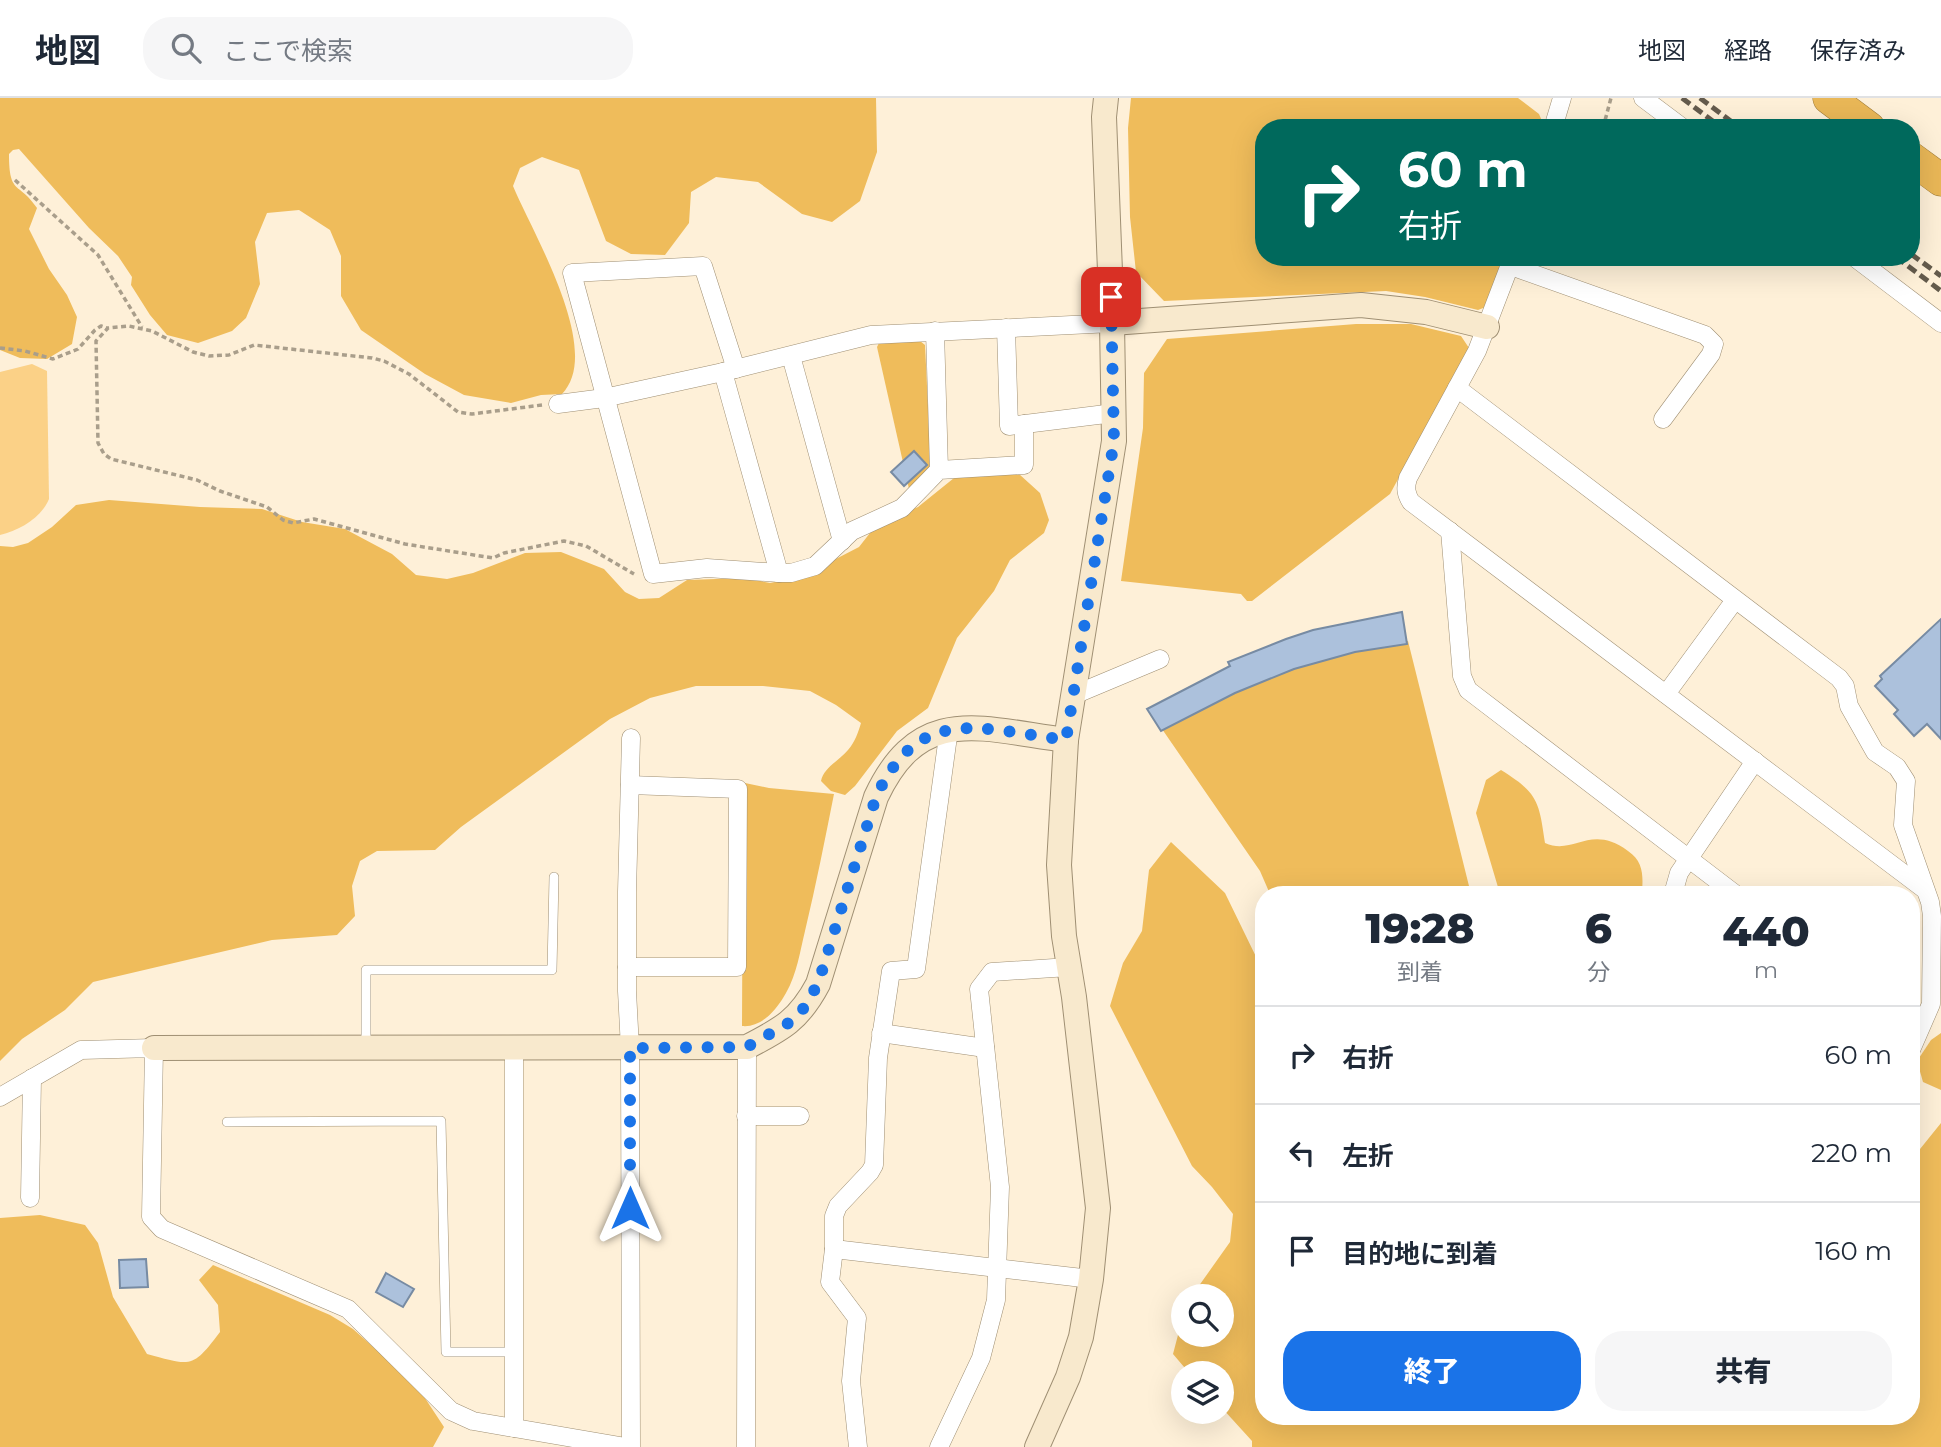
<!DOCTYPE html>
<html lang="ja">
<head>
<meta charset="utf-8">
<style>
	body { margin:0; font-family:Montserrat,"Noto Sans JP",sans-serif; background:#f6f6f7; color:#1f2937; height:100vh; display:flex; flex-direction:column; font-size:26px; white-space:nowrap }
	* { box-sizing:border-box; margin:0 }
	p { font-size:23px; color:#747a83 }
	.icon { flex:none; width:38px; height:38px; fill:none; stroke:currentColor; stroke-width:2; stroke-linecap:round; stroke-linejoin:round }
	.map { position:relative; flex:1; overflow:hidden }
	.panel { position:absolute; left:1255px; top:788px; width:665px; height:539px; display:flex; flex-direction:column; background:#fff; border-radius:28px; box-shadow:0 7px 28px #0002 }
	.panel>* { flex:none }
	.hud { position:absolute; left:1255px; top:21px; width:665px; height:147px; border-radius:28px; box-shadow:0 7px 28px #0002; background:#00695c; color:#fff; overflow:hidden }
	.buttons { position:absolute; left:1171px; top:1186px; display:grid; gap:14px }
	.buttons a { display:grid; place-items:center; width:63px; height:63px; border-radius:50%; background:#fff; box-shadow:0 7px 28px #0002; font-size:35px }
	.pin { position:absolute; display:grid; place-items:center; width:60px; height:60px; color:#fff; margin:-30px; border-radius:14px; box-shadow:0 4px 10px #0006 }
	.me { position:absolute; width:77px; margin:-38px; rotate:0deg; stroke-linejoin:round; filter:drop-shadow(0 0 5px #0008) }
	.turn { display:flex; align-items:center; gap:24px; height:147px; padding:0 28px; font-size:32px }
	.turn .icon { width:91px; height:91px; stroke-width:2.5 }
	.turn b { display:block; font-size:49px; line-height:60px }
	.eta { display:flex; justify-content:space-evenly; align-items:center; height:119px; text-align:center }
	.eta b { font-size:42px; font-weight:800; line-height:49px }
	.primary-button { display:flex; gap:14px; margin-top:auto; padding:14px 28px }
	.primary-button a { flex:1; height:80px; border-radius:28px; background:#1a73e8; color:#fff; font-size:28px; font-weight:800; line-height:80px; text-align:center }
	.primary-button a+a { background:#f6f6f7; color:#1f2937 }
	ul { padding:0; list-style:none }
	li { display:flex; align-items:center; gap:21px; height:98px; padding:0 28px; border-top:2px solid #e0e1e3 }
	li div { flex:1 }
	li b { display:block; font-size:26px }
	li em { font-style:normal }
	header { display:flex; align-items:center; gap:42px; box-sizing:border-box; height:98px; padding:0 35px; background:#fff; border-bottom:2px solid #e0e1e3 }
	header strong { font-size:33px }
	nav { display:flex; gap:38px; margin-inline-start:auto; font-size:24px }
	.search { width:490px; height:63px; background:#f6f6f7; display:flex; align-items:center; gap:18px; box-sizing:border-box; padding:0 24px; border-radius:28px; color:#747a83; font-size:26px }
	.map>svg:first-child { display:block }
	.green { fill:#efbc5b }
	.water { fill:#fbd187 }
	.building { fill:#acc1dc; stroke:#778ba3; stroke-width:2 }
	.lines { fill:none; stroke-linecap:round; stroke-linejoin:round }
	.lane-casing { stroke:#9f8f73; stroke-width:10 }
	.street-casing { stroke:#9f8f73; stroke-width:19 }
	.secondary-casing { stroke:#9f8f73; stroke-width:26 }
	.highway-casing { stroke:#9f7c3a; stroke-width:33 }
	.path { stroke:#a99e8b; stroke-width:3.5; stroke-dasharray:5 3.5; stroke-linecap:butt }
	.lane { stroke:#fff; stroke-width:9 }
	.street { stroke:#fff; stroke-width:18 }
	.secondary { stroke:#f8e9cd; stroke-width:24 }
	.highway { stroke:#e9b757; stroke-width:32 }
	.rail { stroke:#645b4c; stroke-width:5; stroke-dasharray:10 5; stroke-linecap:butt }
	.route { stroke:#1a73e8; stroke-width:12; stroke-dasharray:0 21.6 }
</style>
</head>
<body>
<header>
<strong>地図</strong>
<div class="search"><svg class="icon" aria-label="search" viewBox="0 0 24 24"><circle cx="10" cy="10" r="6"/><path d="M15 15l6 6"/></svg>ここで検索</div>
<nav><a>地図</a><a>経路</a><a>保存済み</a></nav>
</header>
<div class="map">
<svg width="1941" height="1349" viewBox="0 0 1941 1349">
	<rect width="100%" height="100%" fill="#fef0d8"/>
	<g class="green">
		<path d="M0 0H876L877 54 860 103 832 124 802 116 758 84 716 79 691 94 689 125 665 157 631 156 606 143 579 72 542 59 520 70 513 88C533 136 604 253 562 296L541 297 511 305 464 297 425 276 361 232 341 198V158L330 132 299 112 267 115 255 144 260 186 246 220 232 233 198 245 167 237 150 217 131 187 132 179 118 158 89 130 19 51 13 52 9 56C9 98 19 83 37 110L29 131 49 171 67 197 77 219 72 246 47 261 20 260 0 252Z"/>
		<polygon points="1131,0 1518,0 1539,16 1545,30 1264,30 1264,159 1506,159 1491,207 1478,212 1425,199 1386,193 1164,203 1136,174 1130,119 1128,30"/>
		<polygon points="1356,226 1411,226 1461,238 1469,250 1390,396 1252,503 1247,503 1241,496 1121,483 1143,330 1144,275 1167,241"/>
		<polygon points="920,243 925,247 931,370 909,391 877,249 879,245"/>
		<path d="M979 373 1019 376 1040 395 1049 422 1044 435 1010 462 994 493 957 540 928 610 897 633 855 688 845 697 831 693 821 683C824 669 839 663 848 652 855 644 858 635 861 625L836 607 810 593 763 588H696L650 600 610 621 461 729 435 752 377 753 360 763 352 788 355 818 337 837 272 842 93 884 65 912 22 941 0 963V448L13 449 28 445 52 429 76 407 109 402 200 409 262 411 302 424 345 431 392 456 416 477 447 481 473 475 525 455 561 454 604 471 625 494 639 501 659 500 687 482 745 480 770 485 801 479 859 449 870 435 887 422 918 409 954 380Z"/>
		<polygon points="1408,543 1471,796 1270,796 1260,773 1162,631 1202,608 1308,563"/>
		<path d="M1501 672C1538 695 1539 703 1545 745 1574 758 1590 725 1628 753 1644 764 1643 778 1642 796H1500L1476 715 1486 682Z"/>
		<path d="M745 685 769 690 834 696C825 741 816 787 805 833 800 853 797 876 786 895 777 911 762 930 742 928L743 687Z"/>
		<polygon points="1171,744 1225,795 1262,871 1263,883 1264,1318 1911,1318 1911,1082 1917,1073 1916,1056 1941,1025 1941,1349 1252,1349 1252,1343 1222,1310 1222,1276 1190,1276 1173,1256 1183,1218 1183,1237 1222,1237 1222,1199 1191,1199 1230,1144 1233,1116 1212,1089 1192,1068 1110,908 1123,865 1142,833 1149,772"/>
		<polygon points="1941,935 1941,992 1923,984 1917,963 1931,942"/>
		<path d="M40 1117 85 1127 98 1145 113 1199 147 1256C192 1268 192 1271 220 1234L218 1207 199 1182 213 1167 330 1217 353 1231 417 1288 444 1329 433 1349H0V1120Z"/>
	</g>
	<path class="water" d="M32 266 47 273 49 401C41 420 20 432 0 437V274Z"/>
	<g class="building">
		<polygon points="914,353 927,367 904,388 891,374"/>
		<polygon points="1402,514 1407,546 1355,554 1294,571 1235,595 1161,633 1147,611 1230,568 1228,564 1286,541 1313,532"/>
		<polygon points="1941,521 1941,641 1927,626 1914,638 1894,616 1898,612 1875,588 1882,581 1880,578"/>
		<polygon points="146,1161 148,1189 120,1190 119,1162"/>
		<polygon points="386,1175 414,1191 403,1209 376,1194"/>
	</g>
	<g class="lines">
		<g class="lane-casing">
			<g id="lane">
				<polyline points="366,947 366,872 552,872 554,779"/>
				<polyline points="227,1024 441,1023 446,1254 514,1254"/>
			</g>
		</g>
		<g class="street-casing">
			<g id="street">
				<polyline points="1643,0 1683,30"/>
				<polyline points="1553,30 1562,0"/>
				<path d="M1513 159 1477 253 1408 380C1405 390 1406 396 1411 404L1924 791"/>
				<polyline points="1854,159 1941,225"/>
				<polyline points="1511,168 1705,237 1714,246 1711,256 1663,321"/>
				<polyline points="1006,230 1009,328 1114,315"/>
				<polyline points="935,233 939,372"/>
				<polyline points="791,258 842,443"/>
				<polyline points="736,271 703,168 572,175 653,476 707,470 779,475"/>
				<polyline points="723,274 779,475 791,475 815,468 852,433 902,410 939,372 1024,367 1024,326"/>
				<polyline points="1457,290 1839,580 1845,588 1849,608 1875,654 1897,669 1906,683 1903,727 1930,804 1932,818 1931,906 1911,952"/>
				<polyline points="558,306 604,300 723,274 871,237 1112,225"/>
				<polyline points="1450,433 1462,578 1468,592 1735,796"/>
				<polyline points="1666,596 1735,502"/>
				<polyline points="1074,597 1160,561"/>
				<polyline points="1673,796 1679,775 1755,663"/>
				<polyline points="627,869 737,869 738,691 630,687"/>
				<polyline points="881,935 985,950"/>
				<polyline points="0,999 81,952 154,950 151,1119 162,1131 348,1211 451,1313 473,1323 626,1349"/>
				<polyline points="746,1018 800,1018"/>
				<polyline points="30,1100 32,980"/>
				<polyline points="834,1151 1091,1181"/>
				<polyline points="514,1330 514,949"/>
				<polyline points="631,1349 630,950 627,893 627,794 631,640"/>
				<polyline points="746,1349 747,949"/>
				<polyline points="858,1349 851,1283 857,1220 830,1184 834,1151 834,1118 838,1108 870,1074 874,1067 878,960 891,873 916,871 949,631"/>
				<polyline points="939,1349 981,1260 996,1202 1000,1089 979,891 992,874 1069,869"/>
			</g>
		</g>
		<g class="secondary-casing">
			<g id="secondary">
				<polyline points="1112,225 1361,207 1426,214 1487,229"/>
				<path d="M154 950 747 949C782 931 799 922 818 886L876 699C920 605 980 631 1066 642"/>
				<polyline points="1037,1349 1068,1279 1081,1239 1091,1181 1098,1110 1074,899 1064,838 1059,767 1066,642 1114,343 1112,225 1104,19 1106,0"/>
			</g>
		</g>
		<g class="highway-casing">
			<g id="highway">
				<polyline points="1829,0 1869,30"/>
				<polyline points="1911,60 1941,82"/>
			</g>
		</g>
		<g class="path">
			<polyline points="1603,30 1611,0"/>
			<polyline points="15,82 98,157 142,229"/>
			<polyline points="0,250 25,253 53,261 78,251 95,232 101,228 107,230"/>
			<polyline points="542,307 472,316 458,314 409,276 384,263 372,260 254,247 229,257 209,258 193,254 152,233 129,228 108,230 96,243 98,345 104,356 111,361 197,382 220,393 267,409 283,422 293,425 314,421 405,446 493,460 504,455 564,443 586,448 634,476"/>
		</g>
		<use href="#lane" class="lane"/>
		<use href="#street" class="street"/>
		<use href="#secondary" class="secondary"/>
		<use href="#highway" class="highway"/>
		<g class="rail">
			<polyline points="1682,0 1722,30"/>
			<polyline points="1700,0 1740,30"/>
			<polyline points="1911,156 1941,178"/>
			<polyline points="1896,159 1941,193"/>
		</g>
	</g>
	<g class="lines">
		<path class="route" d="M630 1110V950L747 949 787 926 800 916 818 886 876 699C920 605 980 631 1066 642L1114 343 1111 199"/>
	</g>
</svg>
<div class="buttons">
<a><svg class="icon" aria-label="search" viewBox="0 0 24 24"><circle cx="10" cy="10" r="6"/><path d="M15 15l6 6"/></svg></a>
<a><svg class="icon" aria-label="layers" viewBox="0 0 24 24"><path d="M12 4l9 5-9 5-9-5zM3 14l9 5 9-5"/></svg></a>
</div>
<div class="pin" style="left:1111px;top:199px;background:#d93025"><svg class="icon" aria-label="arrive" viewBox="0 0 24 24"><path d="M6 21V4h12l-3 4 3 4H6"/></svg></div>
<svg class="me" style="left:630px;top:1110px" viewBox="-20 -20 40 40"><path d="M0-17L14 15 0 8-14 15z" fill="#1a73e8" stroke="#fff" stroke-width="4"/></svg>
<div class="hud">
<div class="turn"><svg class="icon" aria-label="right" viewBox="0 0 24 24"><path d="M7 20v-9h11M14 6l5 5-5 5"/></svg><div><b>60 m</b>右折</div></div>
</div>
<section class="panel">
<div class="eta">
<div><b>19:28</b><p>到着</p></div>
<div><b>6</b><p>分</p></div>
<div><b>440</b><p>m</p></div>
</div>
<ul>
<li><svg class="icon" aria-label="right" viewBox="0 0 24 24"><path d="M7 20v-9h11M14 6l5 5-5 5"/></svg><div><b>右折</b></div><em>60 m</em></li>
<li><svg class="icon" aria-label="left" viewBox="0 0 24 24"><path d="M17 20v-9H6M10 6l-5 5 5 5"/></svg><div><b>左折</b></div><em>220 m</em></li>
<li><svg class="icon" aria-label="arrive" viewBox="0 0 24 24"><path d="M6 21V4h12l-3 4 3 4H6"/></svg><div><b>目的地に到着</b></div><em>160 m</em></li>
</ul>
<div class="primary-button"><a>終了</a><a>共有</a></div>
</section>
</div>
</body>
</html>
